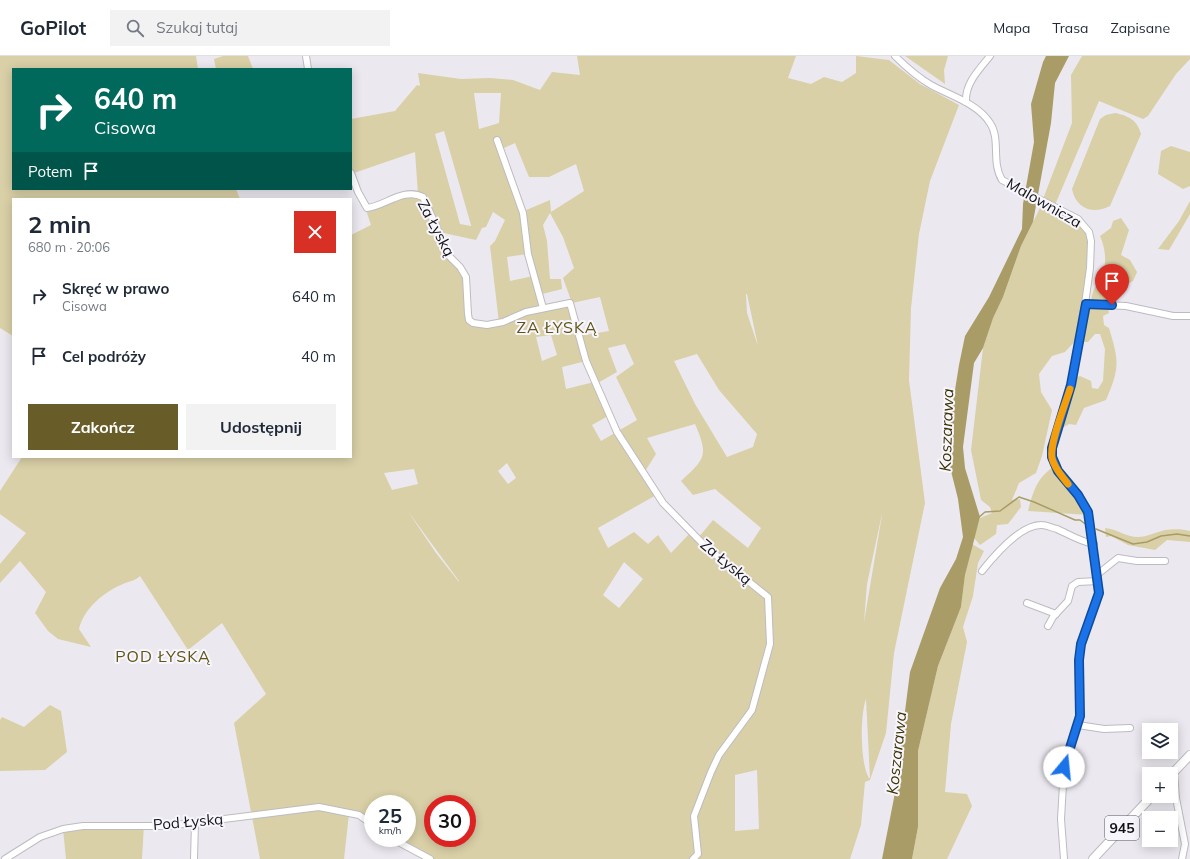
<!DOCTYPE html>
<html lang="pl">
<head>
<meta charset="utf-8">
<style>
	body { margin:0; font-family:Mulish,sans-serif; background:#f2f2f3; color:#1f2937; height:100vh; display:flex; flex-direction:column; font-size:15px; white-space:nowrap }
	* { box-sizing:border-box; margin:0 }
	p { font-size:13px; color:#747a83 }
	.icon { flex:none; width:22px; height:22px; fill:none; stroke:currentColor; stroke-width:2; stroke-linecap:round; stroke-linejoin:round }
	.map { position:relative; flex:1; overflow:hidden }
	.panel { position:absolute; left:12px; top:142px; width:340px; height:260px; display:flex; flex-direction:column; background:#fff; border-radius:0px; box-shadow:0 2px 10px #0003 }
	.panel>* { flex:none }
	.hud { position:absolute; left:12px; top:12px; width:340px; height:122px; border-radius:0px; box-shadow:0 2px 10px #0003; background:#00695c; color:#fff; overflow:hidden }
	.tools { position:absolute; left:1142px; top:667px; display:grid; gap:8px }
	.tools a { display:grid; place-items:center; width:36px; height:36px; border-radius:0px; background:#fff; box-shadow:0 2px 10px #0003; font-size:20px }
	.speed { position:absolute; left:364px; top:739px; display:flex; gap:8px; font-size:20px; font-weight:700; text-align:center }
	.speed>* { display:grid; place-content:center; width:52px; height:52px; border-radius:50%; background:#fff; box-shadow:0 2px 10px #0003; line-height:1 }
	.speed small { font-size:10px; font-weight:400 }
	.speed .limit { border:6px solid #d22; background:#fff; color:#111 }
	.pin { position:absolute; display:grid; place-items:center; width:34px; height:34px; color:#fff; margin:-41px -17px; border-radius:50% 50% 50% 0; rotate:-45deg; box-shadow:0 0 4px #0007 }
	.pin .icon { rotate:45deg }
	.me { position:absolute; width:44px; margin:-22px; rotate:17deg; stroke-linejoin:round; filter:drop-shadow(0 0 3px #0008) }
	.turn { display:flex; align-items:center; gap:14px; height:84px; padding:0 16px; font-size:18px }
	.turn .icon { width:52px; height:52px; stroke-width:2.5 }
	.turn b { display:block; font-size:28px; line-height:34px }
	.then { display:flex; align-items:center; height:38px; padding:0 16px; background:#0003; gap:8px; font-size:15px }
	.round { display:grid; place-items:center; flex:none; width:42px; height:42px; border-radius:0px; background:#f2f2f3 }
	.summary { display:flex; align-items:center; justify-content:space-between; height:68px; padding:0 16px }
	h1 { font-size:24px; font-weight:700; line-height:30px }
	.action { display:flex; gap:8px; margin-top:auto; padding:8px 16px }
	.action a { flex:1; height:46px; border-radius:0px; background:#685c29; color:#fff; font-size:16px; font-weight:700; line-height:46px; text-align:center }
	.action a+a { background:#f2f2f3; color:#1f2937 }
	ul { padding:0; list-style:none }
	li { display:flex; align-items:center; gap:12px; height:60px; padding:0 16px }
	li div { flex:1 }
	li b { display:block; font-size:15px }
	li em { font-style:normal }
	header { display:flex; align-items:center; gap:24px; box-sizing:border-box; height:56px; padding:0 20px; background:#fff; border-bottom:1px solid #e0e1e3 }
	header strong { font-size:19px }
	nav { display:flex; gap:22px; margin-inline-start:auto; font-size:14px }
	.search { width:280px; height:36px; background:#f2f2f3; display:flex; align-items:center; gap:10px; box-sizing:border-box; padding:0 14px; border-radius:0px; color:#747a83; font-size:15px }
	.map>svg:first-child { display:block }
	.green { fill:#d9d0a7; fill-rule:evenodd }
	.water { fill:#a99c66 }
	.lines { fill:none; stroke-linecap:round; stroke-linejoin:round }
	.stream { stroke:#a99c66; stroke-width:1.5 }
	.minor-casing { stroke:#bdbbc1; stroke-width:8 }
	.major-casing { stroke:#bdbbc1; stroke-width:10 }
	.minor { stroke:#fff; stroke-width:6 }
	.major { stroke:#fff; stroke-width:8 }
	.route-casing { stroke:#114b97; stroke-width:10 }
	.route { stroke:#1a73e8; stroke-width:7 }
	.slow { stroke:#f59e0b; stroke-width:7 }
	.labels { text-anchor:middle; stroke-width:4; stroke-linejoin:round; paint-order:stroke }
	.shield { fill:#f8f6fd; stroke:#58565b; stroke-width:1 }
	.shield-label { font-size:14px; font-weight:bold; fill:#131215 }
	.street-label { font-size:15px; fill:#131215; stroke:#f8f6fd }
	.neighbourhood-label { font-size:16px; letter-spacing:1px; fill:#615316; stroke:#f8f6fd }
	.water-label { font-size:16px; font-style:italic; fill:#3c3204; stroke:#f8f6fd }
</style>
</head>
<body>
<header>
<strong>GoPilot</strong>
<div class="search"><svg class="icon" aria-label="search" viewBox="0 0 24 24"><circle cx="10" cy="10" r="6"/><path d="M15 15l6 6"/></svg>Szukaj tutaj</div>
<nav><a>Mapa</a><a>Trasa</a><a>Zapisane</a></nav>
</header>
<div class="map">
<svg width="1190" height="803" viewBox="0 0 1190 803">
	<rect width="100%" height="100%" fill="#ebe9ef"/>
	<g class="green">
		<polygon points="0,0 196,0 198,13 13,13 13,133 236,133 240,143 13,143 13,280 0,272"/>
		<polygon points="223,0 248,0 253,13 216,13 214,3"/>
		<path d="M577 0H796L788 22 811 28 824 21 842 26 856 17V0L889 4 920 28 959 49 930 125 919 178 911 252 909 324 925 447 894 597 886 677 870 724 865 726 861 769 850 803H430L391 782H407V748H373V769L359 759 349 758 344 803H260L234 667 266 638 222 567 188 594 140 520C135 525 129 525 123 528 104 536 84 552 79 573L91 591 58 583 48 575 35 557 46 536 20 505 0 527V508L26 477 0 458V435L22 401H351V179L371 169 365 151 418 138 415 96 351 118V63L395 55 417 29 420 30 418 17 461 23 490 22 513 24 540 34 552 16 580 19ZM474 37H501L499 67 479 73ZM444 75 471 169V170L460 168 435 78ZM515 87 529 121H549L576 108 584 135 551 156 550 144 524 155 502 93ZM493 156 505 164 495 185 490 190 499 267H473L469 264 464 216 450 201 439 176 476 184 482 172 486 171ZM550 157 563 181 574 212 563 222 572 247 600 241 609 275 579 280 570 247 543 252 538 239 562 233 561 223H550L547 185 543 169ZM528 198 533 220 510 225 507 201ZM746 238H747L758 290 747 257ZM551 279 557 299 542 305 536 281ZM625 288 634 308 616 321 637 364 601 385 592 369 610 359 594 326 566 333 562 311 586 305 596 328 617 316 608 292ZM697 298 719 334 757 378 753 391 727 401 695 348 674 305ZM695 368C709 400 705 403 681 425L693 439 715 433 761 472 748 492 713 464 698 482 691 476 671 497 658 479 648 488 634 476 608 492 598 472 658 438 644 417 656 398 647 382ZM507 407 516 422 508 428 498 415ZM414 413 418 428 392 434 384 417ZM407 454 459 525V526L436 497ZM882 458V459L864 566 867 528ZM624 506 643 523 619 552 603 539ZM866 643 870 722H869C860 708 860 659 866 643ZM757 714 759 773 735 775V719ZM433 748H467V782H433Z"/>
		<polygon points="905,0 948,0 944,14 945,28"/>
		<polygon points="1082,0 1190,0 1190,3 1176,18 1148,60 1143,63 1099,45 1055,149 1043,143 1072,67 1071,19"/>
		<path d="M1115 57C1129 60 1137 64 1141 78L1110 150C1093 159 1076 153 1072 133L1100 63 1106 59Z"/>
		<polygon points="1171,90 1190,96 1190,130 1183,133 1158,118 1161,95"/>
		<polygon points="1190,145 1190,158 1169,194 1158,193 1179,165"/>
		<polygon points="1042,148 1072,162 1083,170 1088,183 1085,240 1078,282 1065,296 1052,300 1039,318 1041,336 1052,354 1042,400 1036,417 1019,427 1012,444 1020,443 1021,451 1008,468 997,469 996,478 980,489 974,482 980,462 992,457 990,451 981,444 971,394 983,292 992,263 1003,241 1021,190"/>
		<path d="M1121 162 1129 174 1121 199 1130 204 1137 216 1133 225 1115 234 1110 247 1091 246C1093 229 1098 230 1103 217 1107 205 1105 191 1100 180L1111 172 1113 165Z"/>
		<path d="M1090 250 1108 251 1109 257 1103 260 1104 269 1109 272C1119 305 1120 312 1106 344L1084 352 1076 369 1069 368 1059 374 1075 322 1080 320 1091 325 1092 332 1098 333 1103 325 1105 293 1100 278H1095L1088 286H1083Z"/>
		<path d="M1052 412 1078 441 1088 459 1028 455C1033 437 1036 423 1052 412Z"/>
		<path d="M1105 472C1117 473 1126 481 1138 481 1147 481 1156 476 1165 474 1174 473 1182 473 1190 475V486L1167 484 1155 494 1128 489 1111 480 1106 481Z"/>
		<polygon points="972,488 984,495 978,507 973,540 963,571 967,586 951,668 945,736 967,738 972,750 947,803 912,803 918,771 918,695 938,610 961,551 965,519"/>
		<polygon points="50,649 61,655 67,696 45,714 0,715 0,664 2,661 24,671"/>
		<polygon points="144,769 142,803 66,803 63,773"/>
	</g>
	<polygon class="water" points="1046,0 1069,0 1055,27 1051,67 1033,166 1021,190 1003,241 993,262 983,292 974,307 963,391 965,412 980,461 965,519 961,551 938,610 918,695 918,771 912,803 882,803 894,742 910,616 940,532 956,503 963,481 958,443 948,403 947,384 959,309 965,280 989,241 1022,173 1023,148 1034,86 1031,48 1043,6"/>
	<g class="lines">
		<g class="stream">
			<polyline points="978,462 985,456 1000,455 1019,441 1034,446 1075,464 1080,464 1088,470"/>
			<polyline points="1096,473 1133,488 1147,486 1161,480 1177,478 1190,480"/>
		</g>
		<g class="minor-casing">
			<g id="minor">
				<polyline points="306,0 308,13"/>
				<path d="M895 0C906 11 917 21 931 29 951 40 977 47 990 67 1001 83 991 106 1002 124L1078 163 1089 176 1091 185 1090 212 1085 248 1071 329 1052 392V401L1058 415 1078 439 1088 456 1099 537 1081 588 1079 604 1080 660 1064 711 1061 763 1064 803"/>
				<path d="M966 46C965 27 979 14 990 0"/>
				<polyline points="497,84 523,157 528,198 543,252"/>
				<path d="M351 117 358 136 367 152C385 150 404 131 423 141L450 201 460 211 466 221 468 258 469 264 473 267 487 269 503 266 526 256 570 247 586 305 617 376 663 447 706 491 768 541 770 588 752 654 719 699 711 716 694 760 698 798 693 803"/>
				<polyline points="1085,248 1126,250 1173,260 1190,260"/>
				<path d="M982 515C994 500 1021 468 1042 469 1046 469 1052 472 1057 473 1068 478 1081 486 1094 488"/>
				<polyline points="1098,518 1118,502 1137,505 1165,505"/>
				<polyline points="1027,547 1056,558"/>
				<polyline points="1048,570 1053,561 1068,545 1072,530 1078,526 1098,525"/>
				<polyline points="1078,669 1104,673 1130,672"/>
				<polyline points="1174,716 1176,742 1185,788 1182,803"/>
				<polyline points="391,782 430,803"/>
				<polyline points="5,803 40,781 63,773 83,770 168,770 319,751 359,759 373,769"/>
				<polyline points="194,803 195,767"/>
			</g>
		</g>
		<g class="major-casing">
			<g id="major">
				<polyline points="1171,719 1190,699"/>
				<polyline points="1093,803 1152,740"/>
			</g>
		</g>
		<use href="#minor" class="minor"/>
		<use href="#major" class="major"/>
	</g>
	<g class="lines">
		<g class="route-casing">
			<polyline id="route" points="1064,711 1080,660 1079,604 1081,588 1099,537 1088,456 1078,439 1058,415 1052,401 1052,392 1071,329 1086,248 1112,249"/>
		</g>
		<use href="#route" class="route"/>
		<path class="slow" d="M1068 428C1062 420 1054 412 1052 402 1049 388 1065 349 1070 333"/>
	</g>
	<g class="labels">
		<rect class="shield" x="1105" y="760" width="34" height="24" rx="3"/>
		<g class="shield-label">
			<text x="1122" y="777">945</text>
		</g>
		<g class="street-label">
			<text transform="translate(1044 147) rotate(30)" y="5">Malownicza</text>
			<text transform="translate(436 172) rotate(62)" y="5">Za Łyską</text>
			<text transform="translate(726 506) rotate(40)" y="5">Za Łyską</text>
			<text transform="translate(188 766) rotate(-5)" y="5">Pod Łyską</text>
		</g>
		<g class="neighbourhood-label">
			<text x="557" y="277">ZA ŁYSKĄ</text>
			<text x="163" y="606">POD ŁYSKĄ</text>
		</g>
		<g class="water-label">
			<text transform="translate(946 374) rotate(-88)" y="6">Koszarawa</text>
			<text transform="translate(896 697) rotate(-84)" y="6">Koszarawa</text>
		</g>
	</g>
</svg>
<div class="tools">
<a><svg class="icon" aria-label="layers" viewBox="0 0 24 24"><path d="M12 4l9 5-9 5-9-5zM3 14l9 5 9-5"/></svg></a>
<a>+</a>
<a>−</a>
</div>
<div class="speed"><div>25<small>km/h</small></div><div class="limit">30</div></div>
<div class="pin" style="left:1112px;top:249px;background:#d93025"><svg class="icon" aria-label="arrive" viewBox="0 0 24 24"><path d="M6 21V4h12l-3 4 3 4H6"/></svg></div>
<svg class="me" style="left:1064px;top:711px" viewBox="-20 -20 40 40"><circle r="19" fill="#fff"/><path d="M0-13L10 11 0 6-10 11z" fill="#1a73e8"/></svg>
<div class="hud">
<div class="turn"><svg class="icon" aria-label="right" viewBox="0 0 24 24"><path d="M7 20v-9h11M14 6l5 5-5 5"/></svg><div><b>640 m</b>Cisowa</div></div>
<div class="then">Potem<svg class="icon" aria-label="arrive" viewBox="0 0 24 24"><path d="M6 21V4h12l-3 4 3 4H6"/></svg></div>
</div>
<section class="panel">
<div class="summary"><div><h1>2 min</h1><p>680 m · 20:06</p></div><a class="round" style="background:#d93025;color:#fff"><svg class="icon" aria-label="close" viewBox="0 0 24 24"><path d="M6 6l12 12M18 6L6 18"/></svg></a></div>
<ul>
<li><svg class="icon" aria-label="right" viewBox="0 0 24 24"><path d="M7 20v-9h11M14 6l5 5-5 5"/></svg><div><b>Skręć w prawo</b><p>Cisowa</p></div><em>640 m</em></li>
<li><svg class="icon" aria-label="arrive" viewBox="0 0 24 24"><path d="M6 21V4h12l-3 4 3 4H6"/></svg><div><b>Cel podróży</b></div><em>40 m</em></li>
</ul>
<div class="action"><a>Zakończ</a><a>Udostępnij</a></div>
</section>
</div>
</body>
</html>
